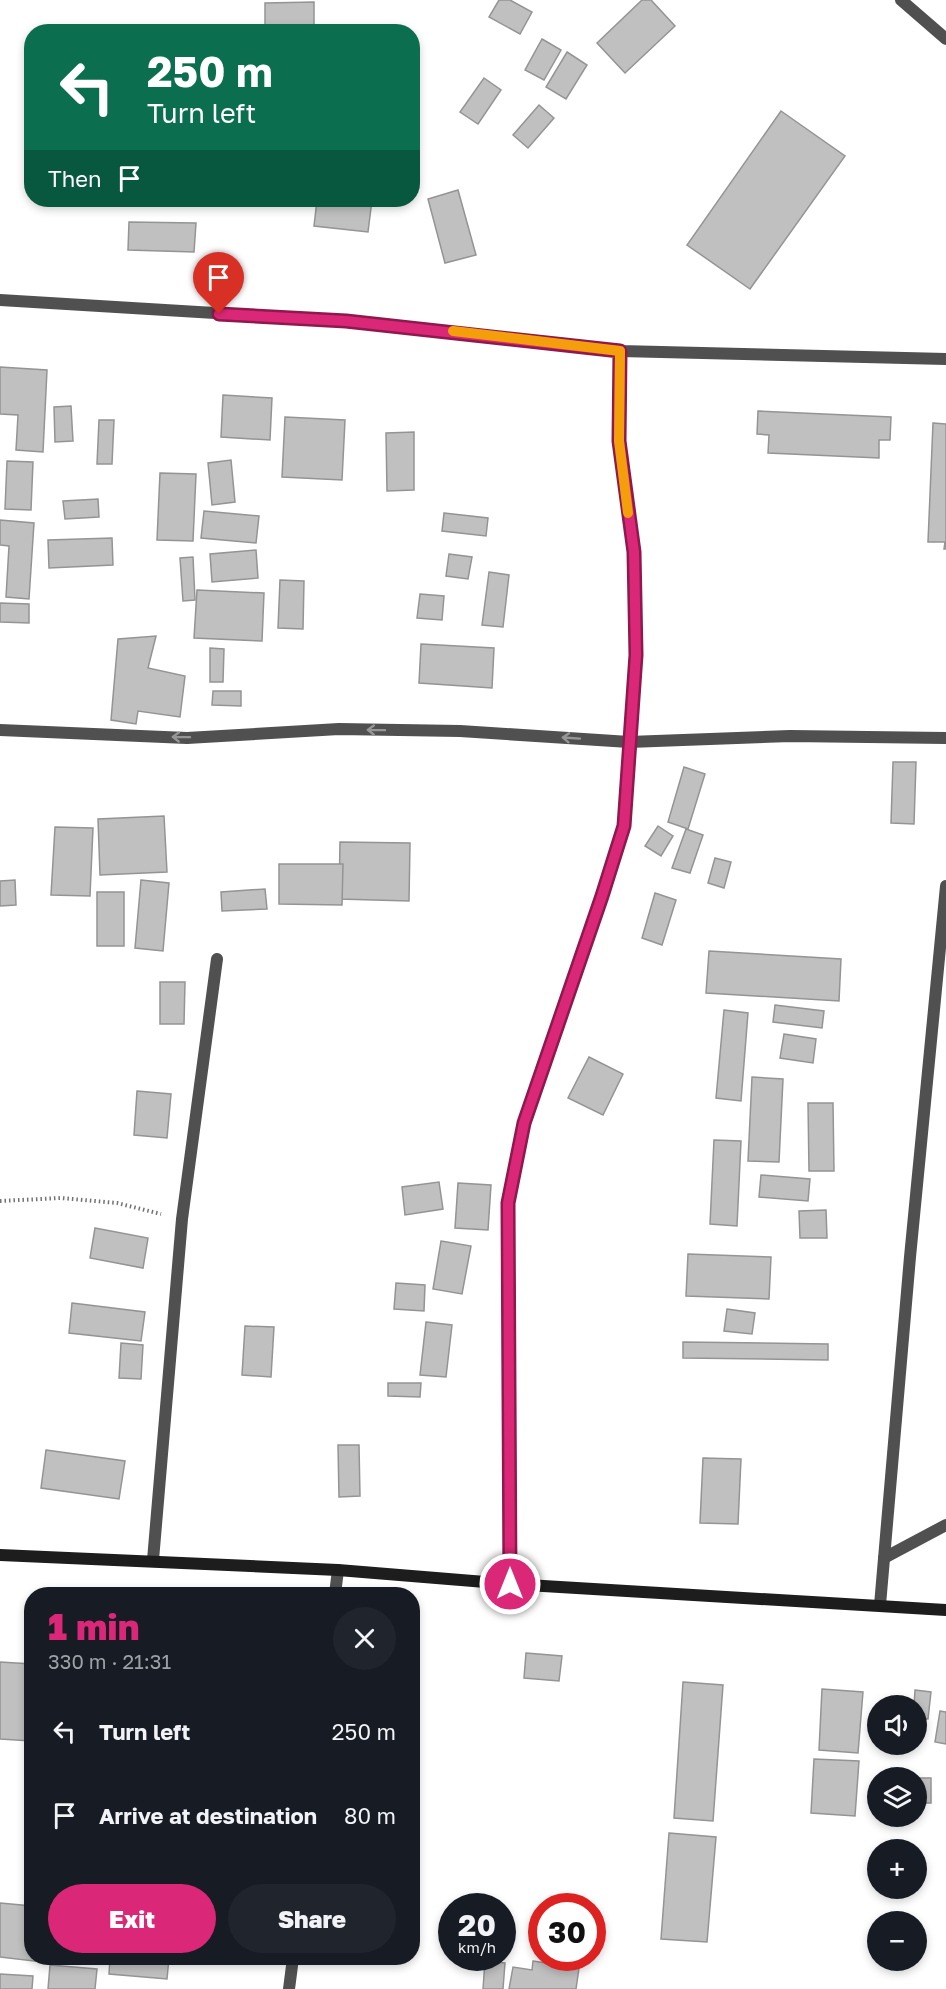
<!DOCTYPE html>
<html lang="en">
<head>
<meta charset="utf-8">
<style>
	body { margin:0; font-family:"Golos Text",sans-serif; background:#20242c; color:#f1f3f6; height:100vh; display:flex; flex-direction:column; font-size:22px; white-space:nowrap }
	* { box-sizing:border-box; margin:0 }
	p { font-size:20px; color:#9ea1a6 }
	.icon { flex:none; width:33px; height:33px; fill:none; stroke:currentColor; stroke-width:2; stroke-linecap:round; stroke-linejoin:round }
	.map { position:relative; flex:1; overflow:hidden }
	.panel { position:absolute; left:24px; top:1587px; width:396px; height:378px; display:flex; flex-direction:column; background:#171b24; border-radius:24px; box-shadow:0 3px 9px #0003 }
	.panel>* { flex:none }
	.top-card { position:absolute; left:24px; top:24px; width:396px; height:183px; border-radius:24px; box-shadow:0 3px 9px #0003; background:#0b6e4f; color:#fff; overflow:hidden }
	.controls { position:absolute; left:867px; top:1695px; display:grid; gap:12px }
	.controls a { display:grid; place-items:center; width:60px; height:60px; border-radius:50%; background:#171b24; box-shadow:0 3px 9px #0003; font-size:30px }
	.speed { position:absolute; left:438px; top:1893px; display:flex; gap:12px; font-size:30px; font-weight:700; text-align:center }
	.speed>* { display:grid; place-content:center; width:78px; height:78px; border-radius:50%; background:#171b24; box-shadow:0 3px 9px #0003; line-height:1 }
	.speed small { font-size:15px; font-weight:400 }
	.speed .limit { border:9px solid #d22; background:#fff; color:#111 }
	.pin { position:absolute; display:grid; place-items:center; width:51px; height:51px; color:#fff; margin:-62px -26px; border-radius:50% 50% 50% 0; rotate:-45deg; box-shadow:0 0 6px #0007 }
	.pin .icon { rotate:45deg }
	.me { position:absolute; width:66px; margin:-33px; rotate:0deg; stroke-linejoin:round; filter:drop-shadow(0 0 4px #0008) }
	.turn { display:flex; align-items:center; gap:21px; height:126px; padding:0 24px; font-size:27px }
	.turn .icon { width:78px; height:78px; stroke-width:2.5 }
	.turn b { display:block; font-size:42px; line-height:51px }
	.then { display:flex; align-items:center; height:57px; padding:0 24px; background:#0003; gap:12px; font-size:22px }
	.round { display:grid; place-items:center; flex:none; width:63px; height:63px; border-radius:32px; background:#20242c }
	.summary { display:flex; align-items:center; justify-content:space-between; height:102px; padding:0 24px }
	h1 { font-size:36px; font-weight:800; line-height:45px; color:#db2777 }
	.button { display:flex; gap:12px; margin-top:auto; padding:12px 24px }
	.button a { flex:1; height:69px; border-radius:36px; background:#db2777; color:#fff; font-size:24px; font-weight:800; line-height:69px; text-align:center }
	.button a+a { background:#20242c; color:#f1f3f6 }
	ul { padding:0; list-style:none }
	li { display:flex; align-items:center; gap:18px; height:84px; padding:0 24px }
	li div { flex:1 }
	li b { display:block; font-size:22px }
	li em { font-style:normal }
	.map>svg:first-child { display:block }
	.building { fill:#c0c0c0; stroke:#949494; stroke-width:1.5 }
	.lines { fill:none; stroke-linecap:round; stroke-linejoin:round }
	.path { stroke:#727272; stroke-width:4; stroke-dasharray:1.5 3; stroke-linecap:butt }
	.lane { stroke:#505050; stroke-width:12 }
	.street { stroke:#505050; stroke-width:12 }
	.secondary { stroke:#1d1d1d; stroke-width:12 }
	.oneway { stroke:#969696 }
	.route-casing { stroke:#8e194d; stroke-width:15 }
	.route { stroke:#db2777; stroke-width:10 }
	.slow { stroke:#f59e0b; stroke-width:10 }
</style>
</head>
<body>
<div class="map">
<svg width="946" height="1989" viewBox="0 0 946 1989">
	<rect width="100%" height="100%" fill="#fff"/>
	<g class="building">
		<polygon points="499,0 510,0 532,12 520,34 489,17"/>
		<polygon points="642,0 651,0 675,26 625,73 597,43"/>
		<polygon points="314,2 314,32 265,32 265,3"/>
		<polygon points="542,39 561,50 544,80 525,70"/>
		<polygon points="567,52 587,65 566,99 546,87"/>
		<polygon points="484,78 501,90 478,124 460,112"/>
		<polygon points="539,105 554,118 528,148 513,135"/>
		<polygon points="781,111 845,156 750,289 687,245"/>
		<polygon points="458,190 476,255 445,263 428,199"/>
		<polygon points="317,200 372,200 368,232 314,226"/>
		<polygon points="129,222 196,223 194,252 128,250"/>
		<polygon points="0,367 47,370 43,452 16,450 18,415 0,414"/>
		<polygon points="223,395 272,398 270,440 221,437"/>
		<polygon points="71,406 73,441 55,442 54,407"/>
		<polygon points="758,411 891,417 890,440 879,440 879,458 768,453 769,435 757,434"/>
		<polygon points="285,417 345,420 342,480 282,477"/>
		<polygon points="99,420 114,420 112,464 97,464"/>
		<polygon points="933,423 946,424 946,549 944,549 945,542 928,542"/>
		<polygon points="414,432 414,490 387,491 386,433"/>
		<polygon points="231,460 235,502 212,505 208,463"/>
		<polygon points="7,461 33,462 31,510 5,509"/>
		<polygon points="160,473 196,474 193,541 157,540"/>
		<polygon points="98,499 99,517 65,519 63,501"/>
		<polygon points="204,511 259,516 256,543 201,538"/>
		<polygon points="444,513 488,518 486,536 442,531"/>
		<polygon points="0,520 34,523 29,599 6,597 9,546 0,545"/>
		<polygon points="112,538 113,565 49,568 48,540"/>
		<polygon points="256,550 258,578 212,582 210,554"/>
		<polygon points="449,554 472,557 468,579 446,576"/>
		<polygon points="193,557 195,600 183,601 180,558"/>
		<polygon points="489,572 509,575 503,627 482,625"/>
		<polygon points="280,580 304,581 303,629 278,628"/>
		<polygon points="197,590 264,593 262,641 194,638"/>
		<polygon points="420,594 444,596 442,620 417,618"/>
		<polygon points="0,603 29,604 29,623 0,622"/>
		<polygon points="156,636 148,668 185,676 180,717 138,711 136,724 111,720 118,639"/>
		<polygon points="421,644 494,648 492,688 419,683"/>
		<polygon points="210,648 224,649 223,682 210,682"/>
		<polygon points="213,691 241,691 241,706 212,705"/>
		<polygon points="893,762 916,762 914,824 891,823"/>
		<polygon points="684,767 705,774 688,829 668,822"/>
		<polygon points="164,816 167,872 100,875 98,819"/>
		<polygon points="658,826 673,836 661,856 645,846"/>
		<polygon points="55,827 93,828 90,896 51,895"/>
		<polygon points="686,829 703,835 690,873 672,868"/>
		<polygon points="340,842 410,843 409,901 339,899"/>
		<polygon points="715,858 731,862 724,888 708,883"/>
		<polygon points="279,864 343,864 342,905 279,904"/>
		<polygon points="15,880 16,905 0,906 0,881"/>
		<polygon points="141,880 169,883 163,951 135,948"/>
		<polygon points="265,889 267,909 222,911 221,892"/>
		<rect x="97" y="892" width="27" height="54"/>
		<polygon points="655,893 676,900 662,945 642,938"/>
		<polygon points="709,951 841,959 839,1001 706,993"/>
		<polygon points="160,982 185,982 184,1024 160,1024"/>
		<polygon points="775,1005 824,1011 822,1028 773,1022"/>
		<polygon points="724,1010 748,1013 741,1101 716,1098"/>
		<polygon points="784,1034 816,1039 813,1063 780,1058"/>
		<polygon points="589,1057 623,1074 603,1115 568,1098"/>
		<polygon points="752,1077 783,1079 779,1162 748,1161"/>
		<polygon points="137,1091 171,1094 167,1138 134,1135"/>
		<polygon points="808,1103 833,1103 834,1171 809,1171"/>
		<polygon points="714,1140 741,1141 737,1226 710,1224"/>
		<polygon points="761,1175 810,1179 808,1201 759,1197"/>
		<polygon points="439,1182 443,1209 405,1215 402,1187"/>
		<polygon points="458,1183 491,1185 488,1230 455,1228"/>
		<polygon points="826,1210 827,1238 800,1238 799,1211"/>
		<polygon points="95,1228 148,1238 143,1268 90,1258"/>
		<polygon points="441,1241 471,1246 462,1294 433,1289"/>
		<polygon points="688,1254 771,1257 769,1299 686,1296"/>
		<polygon points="396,1283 425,1285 424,1311 394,1309"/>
		<polygon points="72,1303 145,1312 141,1341 69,1333"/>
		<polygon points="727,1309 755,1313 752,1334 724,1331"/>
		<polygon points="426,1322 452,1325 446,1377 420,1375"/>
		<polygon points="245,1326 274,1327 271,1377 242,1375"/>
		<polygon points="683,1342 828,1344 828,1360 683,1358"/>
		<polygon points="121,1343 143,1345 141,1379 119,1378"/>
		<polygon points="388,1383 421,1383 420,1397 388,1396"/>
		<polygon points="338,1445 359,1445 360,1496 339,1497"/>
		<polygon points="46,1450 125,1461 119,1499 41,1488"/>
		<polygon points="703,1458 741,1459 738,1524 700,1523"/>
		<polygon points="526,1653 562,1656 559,1681 524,1678"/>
		<polygon points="0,1662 32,1664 31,1741 0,1739"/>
		<polygon points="683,1682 723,1685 713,1821 674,1818"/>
		<polygon points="822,1689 863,1692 858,1753 819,1750"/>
		<polygon points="915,1690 931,1692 928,1719 916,1718 916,1706 914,1706"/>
		<polygon points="940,1711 946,1712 946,1744 935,1742"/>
		<polygon points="814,1759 859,1761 855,1816 811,1813"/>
		<rect x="916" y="1778" width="15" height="25"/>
		<polygon points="669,1833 716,1837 707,1942 661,1939"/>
		<polygon points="0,1903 32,1906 32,1958 42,1958 42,1962 0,1957"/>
		<polygon points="110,1958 169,1958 167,1979 109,1974"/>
		<polygon points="485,1961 505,1963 503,1989 483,1989"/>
		<polygon points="533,1961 579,1968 576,1989 509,1989 513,1967 532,1970"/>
		<polygon points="50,1965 97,1969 95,1989 48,1989"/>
		<polygon points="0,1974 33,1976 32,1989 0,1989"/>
	</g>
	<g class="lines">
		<polyline class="path" points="0,1201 61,1198 117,1203 161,1214"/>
		<polyline class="lane" points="884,1558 946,1525"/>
		<g class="street">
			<polyline points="901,0 946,39"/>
			<polyline points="0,300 347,321 620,351 946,359"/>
			<polyline points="0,730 187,738 339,729 460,731 629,742 790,736 946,738"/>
			<polyline points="153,1560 182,1219 217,959"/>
			<polyline points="510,1584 508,1203 524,1123 602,896 624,826 636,655 634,553 619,442 620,351"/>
			<polyline points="335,1594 338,1570"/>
			<polyline points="880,1605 910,1257 946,886"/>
			<polyline points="289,1989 293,1958"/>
		</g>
		<polyline class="secondary" points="0,1555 338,1570 510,1584 946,1610"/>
	</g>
	<defs><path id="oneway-shaft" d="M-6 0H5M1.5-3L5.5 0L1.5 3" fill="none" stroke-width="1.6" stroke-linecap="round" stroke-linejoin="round" transform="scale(1.5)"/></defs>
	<g class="oneway">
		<use href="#oneway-shaft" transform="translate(376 730) rotate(-179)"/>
		<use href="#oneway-shaft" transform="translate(181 737) rotate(-179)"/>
		<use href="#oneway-shaft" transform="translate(571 738) rotate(-176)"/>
	</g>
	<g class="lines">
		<g class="route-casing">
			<polyline id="route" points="219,314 346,321 620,351 619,441 634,552 636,655 624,826 602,896 524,1123 508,1203 510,1584"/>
		</g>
		<use href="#route" class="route"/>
		<polyline class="slow" points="453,331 620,351 619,441 628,513"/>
	</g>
</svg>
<div class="controls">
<a><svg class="icon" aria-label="sound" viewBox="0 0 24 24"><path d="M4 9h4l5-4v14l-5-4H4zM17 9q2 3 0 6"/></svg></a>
<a><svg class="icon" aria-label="layers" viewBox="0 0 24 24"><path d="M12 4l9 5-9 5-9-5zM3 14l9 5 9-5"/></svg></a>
<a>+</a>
<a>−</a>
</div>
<div class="speed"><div>20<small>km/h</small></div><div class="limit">30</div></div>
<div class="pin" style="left:219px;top:314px;background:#d93025"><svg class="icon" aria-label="arrive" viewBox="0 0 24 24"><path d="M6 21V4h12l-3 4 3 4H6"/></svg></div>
<svg class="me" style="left:510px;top:1584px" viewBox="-20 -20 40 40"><circle r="17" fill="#db2777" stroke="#fff" stroke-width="3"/><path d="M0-11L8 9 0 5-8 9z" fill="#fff"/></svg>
<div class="top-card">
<div class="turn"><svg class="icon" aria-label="left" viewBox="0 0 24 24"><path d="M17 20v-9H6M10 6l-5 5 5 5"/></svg><div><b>250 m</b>Turn left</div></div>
<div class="then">Then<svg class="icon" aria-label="arrive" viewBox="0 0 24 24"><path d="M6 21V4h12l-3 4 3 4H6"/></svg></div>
</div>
<section class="panel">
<div class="summary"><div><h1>1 min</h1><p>330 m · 21:31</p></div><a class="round"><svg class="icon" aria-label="close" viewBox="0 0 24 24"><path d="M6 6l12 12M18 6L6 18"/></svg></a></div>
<ul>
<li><svg class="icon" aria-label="left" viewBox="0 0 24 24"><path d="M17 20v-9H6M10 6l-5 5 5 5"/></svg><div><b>Turn left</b></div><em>250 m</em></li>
<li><svg class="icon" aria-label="arrive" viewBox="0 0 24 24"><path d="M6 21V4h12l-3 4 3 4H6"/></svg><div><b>Arrive at destination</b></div><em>80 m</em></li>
</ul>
<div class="button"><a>Exit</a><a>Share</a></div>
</section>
</div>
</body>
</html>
